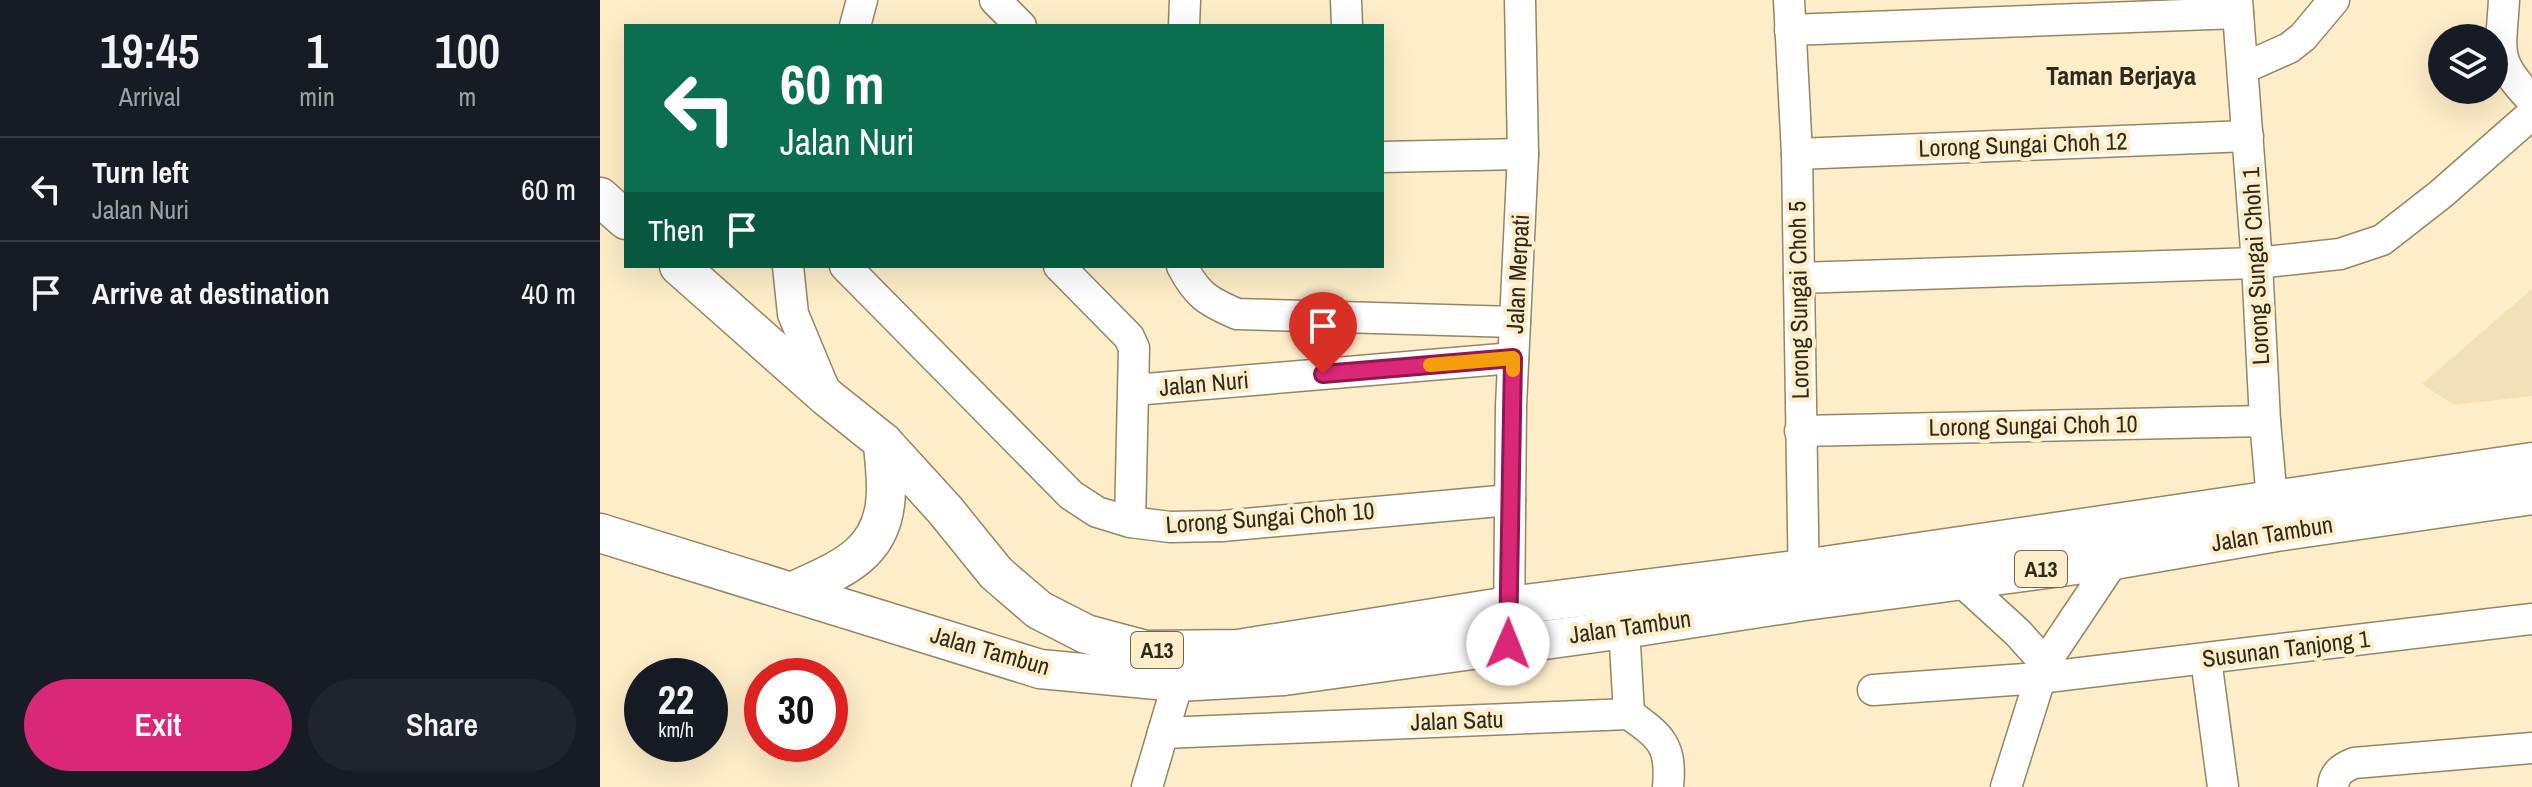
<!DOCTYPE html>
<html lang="en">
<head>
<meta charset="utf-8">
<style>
	body { margin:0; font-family:"Archivo Narrow",sans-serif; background:#20242c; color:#f1f3f6; height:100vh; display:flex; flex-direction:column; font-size:30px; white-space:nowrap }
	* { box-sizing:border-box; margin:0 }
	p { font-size:26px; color:#9ea1a6 }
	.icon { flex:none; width:44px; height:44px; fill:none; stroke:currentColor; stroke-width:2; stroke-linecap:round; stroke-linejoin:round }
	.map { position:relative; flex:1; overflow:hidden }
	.sheet { display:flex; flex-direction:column; background:#171b24; width:600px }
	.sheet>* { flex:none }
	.guide { position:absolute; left:24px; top:24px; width:760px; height:244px; border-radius:0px; box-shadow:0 8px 32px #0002; background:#0b6e4f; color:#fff; overflow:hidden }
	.buttons { position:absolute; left:1828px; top:24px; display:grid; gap:16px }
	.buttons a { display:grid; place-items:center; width:80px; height:80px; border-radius:50%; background:#171b24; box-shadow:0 8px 32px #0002; font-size:40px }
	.speed { position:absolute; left:24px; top:658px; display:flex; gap:16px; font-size:40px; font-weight:700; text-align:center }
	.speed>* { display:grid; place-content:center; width:104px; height:104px; border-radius:50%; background:#171b24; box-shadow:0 8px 32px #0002; line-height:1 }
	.speed small { font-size:20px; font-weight:400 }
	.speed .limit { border:12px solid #d22; background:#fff; color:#111 }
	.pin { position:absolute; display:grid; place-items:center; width:68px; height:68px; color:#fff; margin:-82px -34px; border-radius:50% 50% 50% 0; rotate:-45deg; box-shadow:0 0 8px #0007 }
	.pin .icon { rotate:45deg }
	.me { position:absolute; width:88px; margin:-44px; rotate:1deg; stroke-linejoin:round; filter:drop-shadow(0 0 6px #0008) }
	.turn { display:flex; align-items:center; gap:28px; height:168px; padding:0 24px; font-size:36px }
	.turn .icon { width:104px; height:104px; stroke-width:2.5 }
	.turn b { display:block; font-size:56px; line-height:68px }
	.then { display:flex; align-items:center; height:76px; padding:0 24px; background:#0003; gap:16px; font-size:30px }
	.eta { display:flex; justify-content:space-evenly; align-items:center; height:136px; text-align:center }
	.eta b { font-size:48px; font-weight:600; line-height:56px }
	.cta { display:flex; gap:16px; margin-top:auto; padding:16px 24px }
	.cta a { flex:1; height:92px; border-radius:48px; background:#db2777; color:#fff; font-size:32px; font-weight:600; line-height:92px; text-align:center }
	.cta a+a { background:#20242c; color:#f1f3f6 }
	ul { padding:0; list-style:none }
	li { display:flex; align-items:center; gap:24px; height:104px; padding:0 24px; border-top:2px solid #363941 }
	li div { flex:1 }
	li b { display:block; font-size:30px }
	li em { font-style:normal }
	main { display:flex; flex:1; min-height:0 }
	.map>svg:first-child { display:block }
	.built { fill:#f3e0b6 }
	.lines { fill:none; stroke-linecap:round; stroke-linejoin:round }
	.minor-casing { stroke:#948564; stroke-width:33 }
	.major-casing { stroke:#948564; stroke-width:41 }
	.minor { stroke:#fff; stroke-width:30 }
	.major { stroke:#fff; stroke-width:38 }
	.route-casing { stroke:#8e194d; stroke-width:20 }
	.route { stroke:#db2777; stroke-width:14 }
	.slow { stroke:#f59e0b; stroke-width:14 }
	.labels { text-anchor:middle; stroke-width:8; stroke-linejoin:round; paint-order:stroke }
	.shield { fill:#feedc9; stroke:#6e6450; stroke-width:2 }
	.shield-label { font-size:22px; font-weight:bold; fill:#302a1c }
	.street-label { font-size:24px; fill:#302a1c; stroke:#feedc9 }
	.neighbourhood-label { font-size:26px; font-weight:bold; fill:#302a1c; stroke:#feedc9 }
</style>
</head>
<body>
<main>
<section class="sheet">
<div class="eta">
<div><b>19:45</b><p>Arrival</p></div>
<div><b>1</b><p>min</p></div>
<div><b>100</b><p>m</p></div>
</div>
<ul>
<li><svg class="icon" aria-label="left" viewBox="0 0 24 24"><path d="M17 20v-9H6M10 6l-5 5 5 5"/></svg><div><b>Turn left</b><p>Jalan Nuri</p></div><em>60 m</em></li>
<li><svg class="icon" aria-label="arrive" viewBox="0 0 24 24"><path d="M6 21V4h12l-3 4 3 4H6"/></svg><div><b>Arrive at destination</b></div><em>40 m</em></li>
</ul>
<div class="cta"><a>Exit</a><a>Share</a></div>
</section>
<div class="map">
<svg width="1932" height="787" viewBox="0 0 1932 787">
	<rect width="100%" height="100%" fill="#feedc9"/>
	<polygon class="built" points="1932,289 1932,396 1854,405 1822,384"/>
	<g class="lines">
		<g class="minor-casing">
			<g id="minor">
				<polyline points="395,0 421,26"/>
				<polyline points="746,0 747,26"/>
				<polyline points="1189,0 1197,154 1204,591"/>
				<polyline points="1637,0 1657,263 1665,421 1674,522"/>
				<path d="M1904 0C1901 54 1893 59 1932 100"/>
				<polyline points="255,26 262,0"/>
				<polyline points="584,26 585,0"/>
				<polyline points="1190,30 1638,13"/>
				<polyline points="1644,68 1689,48 1703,37 1734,0"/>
				<polyline points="1197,154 1648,136"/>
				<polyline points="782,157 923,154"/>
				<polyline points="188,266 193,314 226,393"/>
				<polyline points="245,266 471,495 497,512 530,522 570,527 622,526 910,500"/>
				<polyline points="459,266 529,337 534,348 530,522"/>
				<path d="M582 266C597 295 607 301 637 314L915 322"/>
				<polyline points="1199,278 1657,263 1740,254 1782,240 1841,194 1932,114"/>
				<polyline points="534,390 913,358"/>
				<polyline points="1200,431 1665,421"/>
				<polyline points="1359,579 1418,633 1445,663"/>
				<polyline points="909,626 911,406 923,154 920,0"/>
				<polyline points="1606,659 1623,787"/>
				<polyline points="1273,690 1439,678 1932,619"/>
				<path d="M1029 714C1061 737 1072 745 1068 787"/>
				<polyline points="563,733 1029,714 1023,610"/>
				<polyline points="547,787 578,682"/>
				<polyline points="1406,787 1445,663 1514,560"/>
				<path d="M1733 787C1734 773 1742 768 1754 763L1932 748"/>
			</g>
		</g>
		<g class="major-casing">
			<g id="major">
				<polyline points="0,197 26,220"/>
				<polyline points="79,266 228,398 283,442 345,510 396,573 439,610 486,634 546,650 638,649 909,606 1203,569 1932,462"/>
				<polyline points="0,533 440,669 578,682 684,676 1024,629 1205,601 1514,560 1676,532 1932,495"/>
				<path d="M192 592C235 571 279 558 285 504 288 484 284 462 283 442"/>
			</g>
		</g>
		<use href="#minor" class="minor"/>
		<use href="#major" class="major"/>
	</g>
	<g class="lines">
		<g class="route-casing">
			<polyline id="route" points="723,374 913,358 908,644"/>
		</g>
		<use href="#route" class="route"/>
		<polyline class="slow" points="830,365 913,358 913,370"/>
	</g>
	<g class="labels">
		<g class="shield">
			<rect x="1415" y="551" width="52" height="36" rx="6"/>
			<rect x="531" y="632" width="52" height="36" rx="6"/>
		</g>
		<g class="shield-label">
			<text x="1441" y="577">A13</text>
			<text x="557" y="658">A13</text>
		</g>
		<g class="street-label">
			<text transform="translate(1423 145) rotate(-2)" y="8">Lorong Sungai Choh 12</text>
			<text transform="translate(1656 266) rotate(-93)" y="8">Lorong Sungai Choh 1</text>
			<text transform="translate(918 274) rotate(-87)" y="8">Jalan Merpati</text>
			<text transform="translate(1199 300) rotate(-91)" y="8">Lorong Sungai Choh 5</text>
			<text transform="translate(604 384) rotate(-5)" y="8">Jalan Nuri</text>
			<text transform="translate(1433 426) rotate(-1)" y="8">Lorong Sungai Choh 10</text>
			<text transform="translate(670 518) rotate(-4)" y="8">Lorong Sungai Choh 10</text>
			<text transform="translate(1672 534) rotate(-9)" y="8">Jalan Tambun</text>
			<text transform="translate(1030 627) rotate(-8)" y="8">Jalan Tambun</text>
			<text transform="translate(1686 649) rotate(-7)" y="8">Susunan Tanjong 1</text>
			<text transform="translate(390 651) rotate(16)" y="8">Jalan Tambun</text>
			<text transform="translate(857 721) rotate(-2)" y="8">Jalan Satu</text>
		</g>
		<g class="neighbourhood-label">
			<text x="1521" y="85">Taman Berjaya</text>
		</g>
	</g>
</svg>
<div class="buttons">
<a><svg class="icon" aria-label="layers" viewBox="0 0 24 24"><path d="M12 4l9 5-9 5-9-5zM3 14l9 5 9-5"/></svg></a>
</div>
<div class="speed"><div>22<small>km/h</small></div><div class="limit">30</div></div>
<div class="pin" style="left:723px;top:374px;background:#d93025"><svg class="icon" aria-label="arrive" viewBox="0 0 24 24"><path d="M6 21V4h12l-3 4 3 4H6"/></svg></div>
<svg class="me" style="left:908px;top:644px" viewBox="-20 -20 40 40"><circle r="19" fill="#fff"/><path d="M0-13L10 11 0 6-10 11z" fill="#db2777"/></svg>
<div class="guide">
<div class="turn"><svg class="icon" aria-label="left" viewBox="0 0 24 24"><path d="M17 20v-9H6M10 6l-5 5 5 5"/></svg><div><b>60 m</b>Jalan Nuri</div></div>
<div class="then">Then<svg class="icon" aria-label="arrive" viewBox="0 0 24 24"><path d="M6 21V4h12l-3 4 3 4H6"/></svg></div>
</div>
</div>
</main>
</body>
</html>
